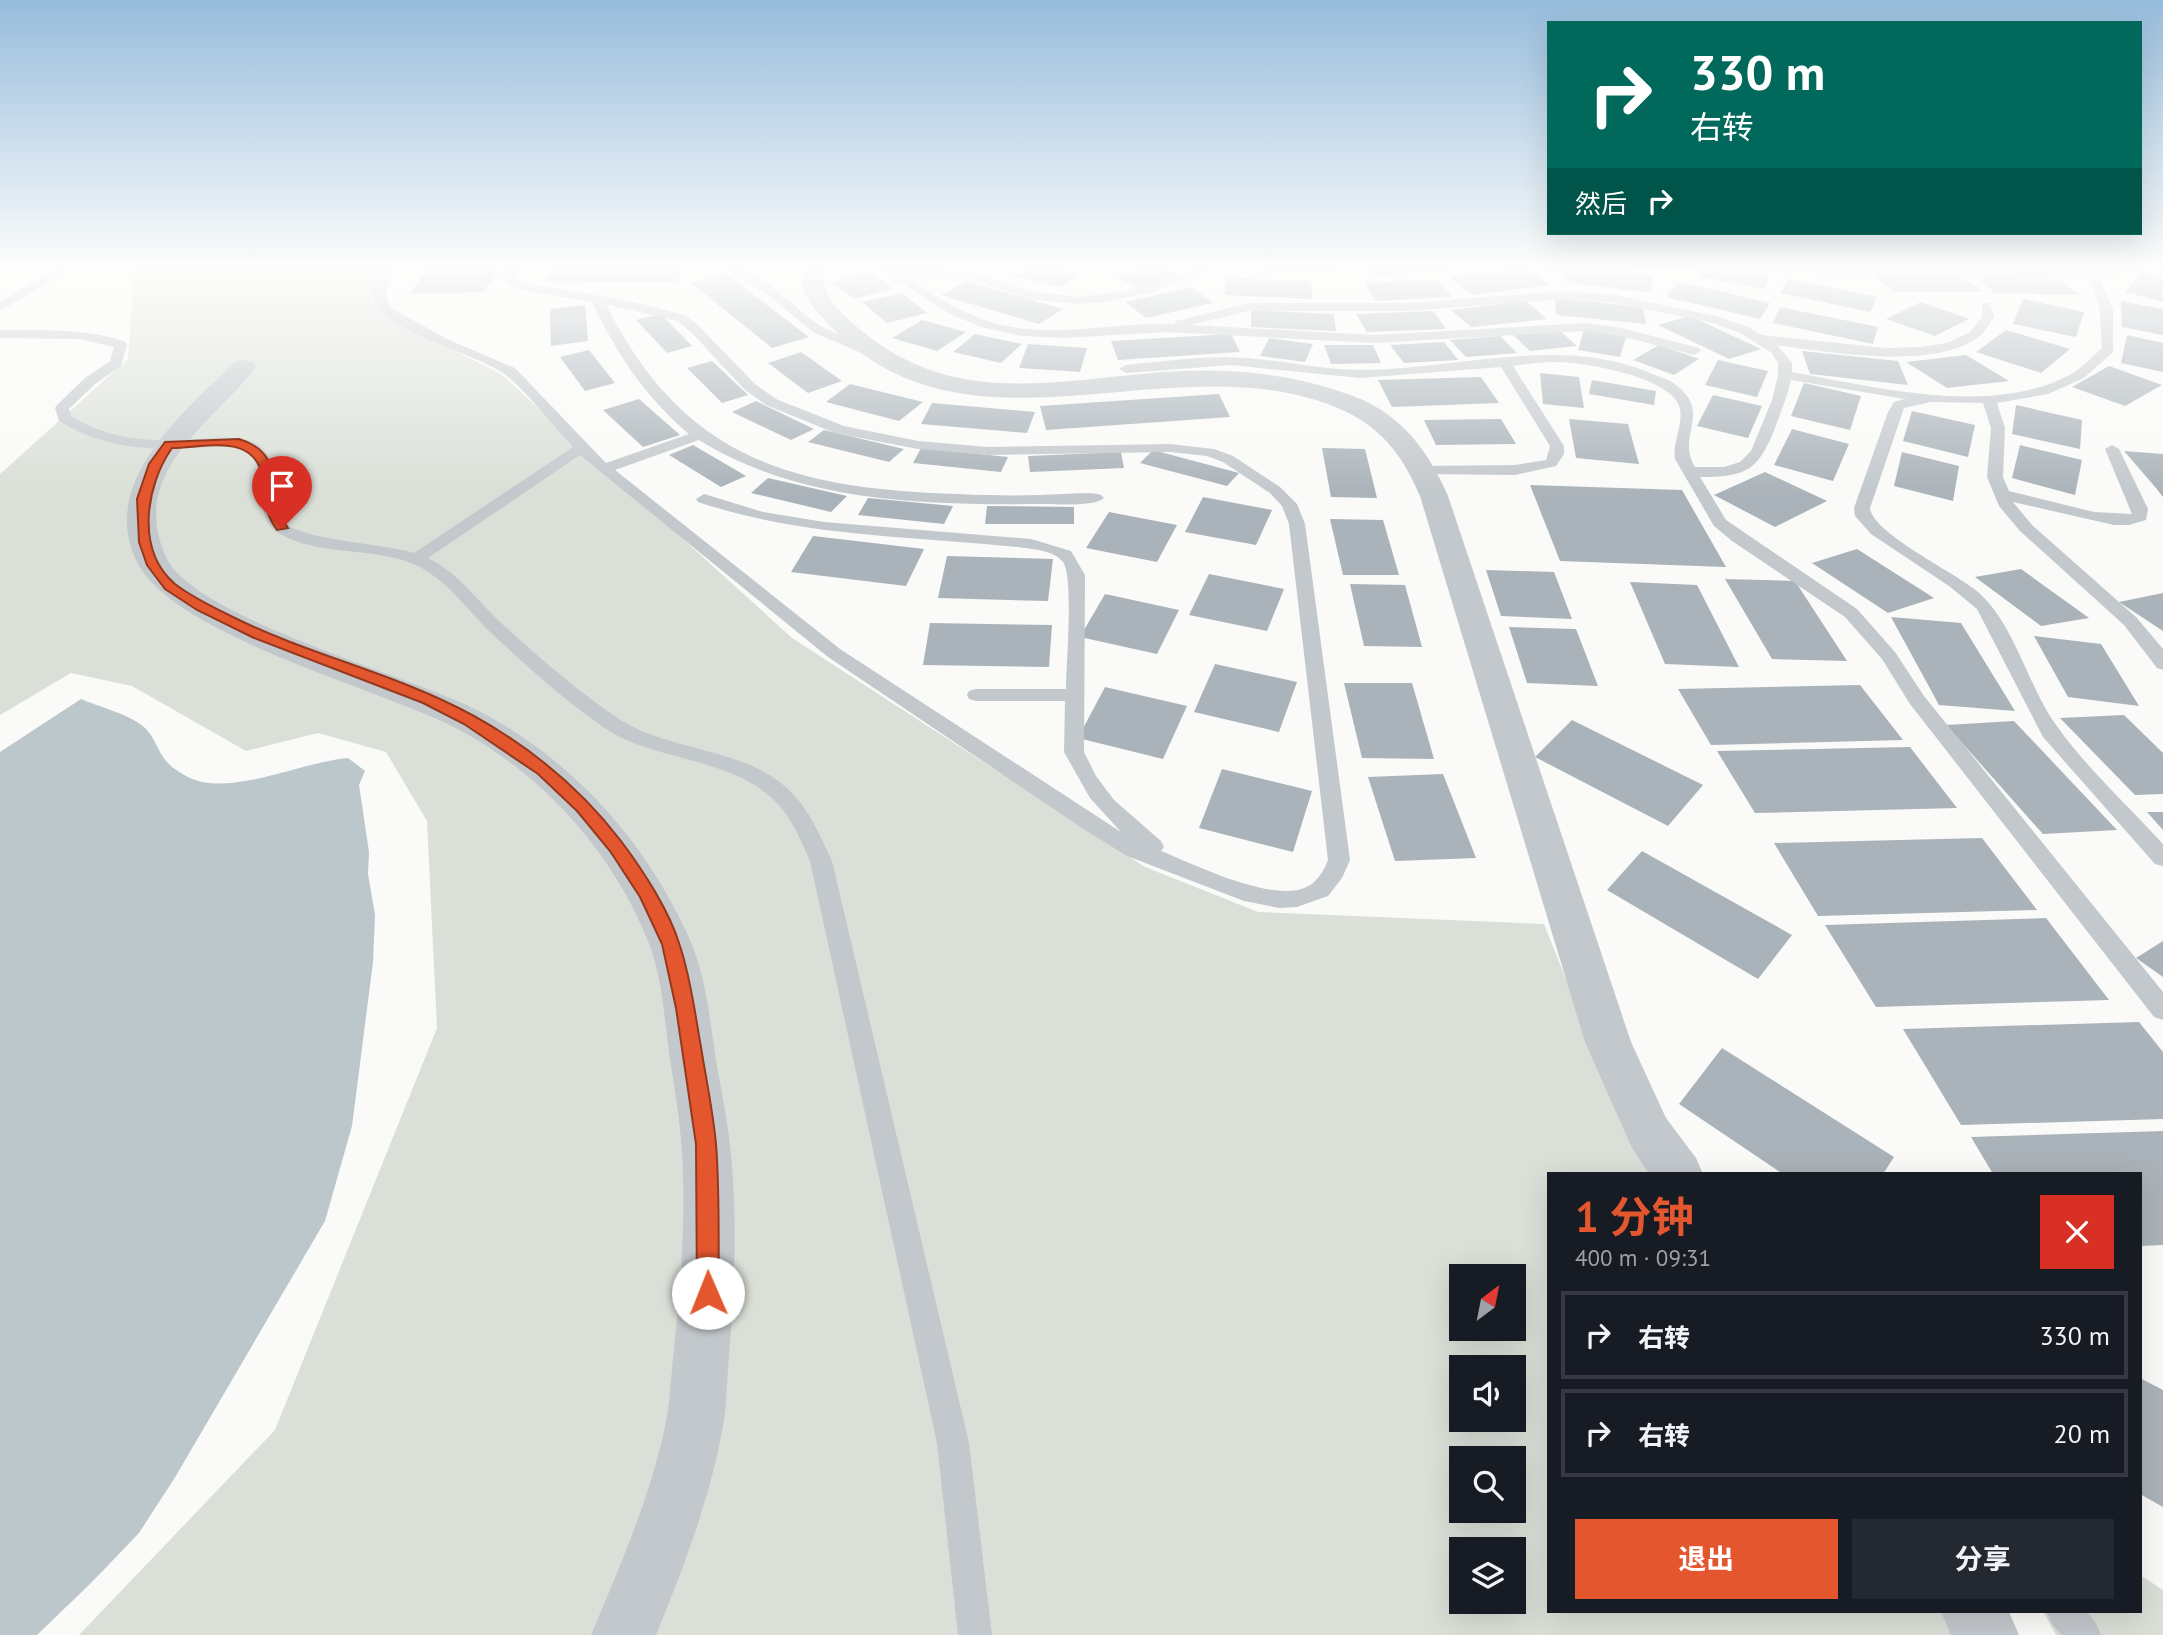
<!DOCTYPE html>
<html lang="zh">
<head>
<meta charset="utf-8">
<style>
	body { margin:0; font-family:"PT Sans","Noto Sans SC",sans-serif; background:#242831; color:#f1f3f6; height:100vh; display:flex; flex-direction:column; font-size:26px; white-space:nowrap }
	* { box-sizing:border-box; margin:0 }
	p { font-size:23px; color:#9ea1a6 }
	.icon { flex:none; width:38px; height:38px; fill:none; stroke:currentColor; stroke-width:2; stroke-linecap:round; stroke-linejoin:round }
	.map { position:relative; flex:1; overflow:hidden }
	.details { position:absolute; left:1547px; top:1172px; width:595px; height:441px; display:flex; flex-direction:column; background:#171b24; border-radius:0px; box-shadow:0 7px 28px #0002 }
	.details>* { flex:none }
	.banner { position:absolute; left:1547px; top:21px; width:595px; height:214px; border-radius:0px; box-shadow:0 7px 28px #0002; background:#00695c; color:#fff; overflow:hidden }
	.needle { width:46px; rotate:32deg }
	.buttons { position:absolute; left:1449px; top:1264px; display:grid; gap:14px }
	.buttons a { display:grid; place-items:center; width:77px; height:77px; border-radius:0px; background:#171b24; box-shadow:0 7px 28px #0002; font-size:35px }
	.pin { position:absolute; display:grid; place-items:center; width:60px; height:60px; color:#fff; margin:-72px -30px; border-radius:50% 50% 50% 0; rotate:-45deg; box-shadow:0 0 7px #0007 }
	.pin .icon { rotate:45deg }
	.me { position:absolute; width:77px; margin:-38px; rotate:359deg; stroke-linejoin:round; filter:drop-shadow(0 0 5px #0008) }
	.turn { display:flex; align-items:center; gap:24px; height:147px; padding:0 28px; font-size:32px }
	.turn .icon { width:91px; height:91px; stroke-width:2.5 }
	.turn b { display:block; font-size:49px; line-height:60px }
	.then { display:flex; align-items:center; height:66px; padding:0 28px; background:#0003; gap:14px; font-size:26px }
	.round { display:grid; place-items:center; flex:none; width:74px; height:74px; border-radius:0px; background:#242831 }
	.summary { display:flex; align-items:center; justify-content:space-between; height:119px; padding:0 28px }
	h1 { font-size:42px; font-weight:700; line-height:52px; color:#e4572e }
	.primary-button { display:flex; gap:14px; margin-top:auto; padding:14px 28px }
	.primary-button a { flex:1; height:80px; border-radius:0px; background:#e4572e; color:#fff; font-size:28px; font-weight:700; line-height:80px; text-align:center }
	.primary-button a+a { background:#242831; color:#f1f3f6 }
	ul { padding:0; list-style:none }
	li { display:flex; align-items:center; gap:21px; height:88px; margin:0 14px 10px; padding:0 14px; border:4px solid #363941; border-radius:0px }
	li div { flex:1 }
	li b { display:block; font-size:26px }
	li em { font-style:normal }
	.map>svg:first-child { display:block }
	.green { fill:#dadfd7; fill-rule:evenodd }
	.water { fill:#bbc7cb }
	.building { fill:#aab3b9 }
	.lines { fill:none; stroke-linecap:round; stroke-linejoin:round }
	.lane { fill:#c3c8cc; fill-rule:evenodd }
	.street { fill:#c3c8cc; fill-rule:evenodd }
	.route { fill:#e4572e; stroke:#94391e; stroke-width:2 }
</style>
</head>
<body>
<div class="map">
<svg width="2163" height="1635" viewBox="0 0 2163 1635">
	<rect width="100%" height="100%" fill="#fafaf8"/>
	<g class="green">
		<path d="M135 265H390L372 301 399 323 501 374 792 638 1145 867 1258 912 1544 924 1622 1120 1661 1174H1549V1612H1942L1955 1635H79L275 1430 437 1028 427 821 386 752 318 733 246 751 132 686 71 673 0 715V474L128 359ZM1461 1276H1514V1328H1461ZM1461 1367H1514V1419H1461ZM1461 1458H1514V1510H1461ZM1461 1549H1514V1601H1461Z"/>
		<polygon points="2140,1575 2163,1590 2163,1635 2056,1635 2044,1613 2140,1612"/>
	</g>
	<path class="water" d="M81 699C100 707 124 713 140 724 155 734 157 752 168 763 173 769 184 775 190 778 231 797 305 761 348 758L365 771 359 785 369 852 368 874 375 915 373 962 352 1126 325 1221 174 1479 139 1533 92 1582 37 1635H0V752Z"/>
	<g class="building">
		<polygon points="502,265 484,292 409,294 430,266"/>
		<polygon points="559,265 686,265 676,282 546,281"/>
		<polygon points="1029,265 1038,265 1079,274 1061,287 1013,276"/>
		<polygon points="1152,265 1159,265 1182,276 1139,289 1115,276"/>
		<polygon points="1259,265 1334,265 1336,272 1260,270"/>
		<polygon points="1363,265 1465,265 1468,268 1374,276"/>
		<polygon points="1569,265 1652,275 1651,293 1565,282"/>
		<polygon points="1706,265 1714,265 1769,275 1764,289 1700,277"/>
		<polygon points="1989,265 2065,265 2071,269 1989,267"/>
		<polygon points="1526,268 1550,285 1472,295 1450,277"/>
		<polygon points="870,272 893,289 854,299 831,282"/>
		<polygon points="2142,272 2163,277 2163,302 2125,292"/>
		<polygon points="726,274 809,337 772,348 691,283"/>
		<polygon points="1959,274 1982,292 1894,292 1874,275"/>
		<polygon points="1227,277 1311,282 1312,299 1225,295"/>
		<polygon points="1976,277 2059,279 2080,295 1995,293"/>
		<polygon points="1788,279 1877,297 1870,312 1780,293"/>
		<polygon points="1438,280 1452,297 1376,301 1364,283"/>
		<polygon points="967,281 1014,295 1063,309 1039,324 941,295"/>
		<polygon points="1679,282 1770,303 1760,319 1666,297"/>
		<polygon points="1191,287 1213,303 1146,318 1125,302"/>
		<polygon points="902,293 927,313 887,323 862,302"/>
		<polygon points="1555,298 1643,307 1646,324 1556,315"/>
		<polygon points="2023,299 2084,312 2076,337 2013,324"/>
		<polygon points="1526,301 1547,319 1471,327 1451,310"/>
		<polygon points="2121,301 2163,309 2163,335 2122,327"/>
		<polygon points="1921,302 1969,319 1935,336 1886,319"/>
		<polygon points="585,305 588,341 551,346 550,309"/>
		<polygon points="1780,307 1878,327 1873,344 1773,323"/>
		<polygon points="1251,310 1334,314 1336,331 1251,327"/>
		<polygon points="1433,311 1446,329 1367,332 1356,314"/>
		<polygon points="661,314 692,346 667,353 636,320"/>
		<polygon points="1690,316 1761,349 1729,359 1658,325"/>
		<polygon points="922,320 966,332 937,351 892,338"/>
		<polygon points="1558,329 1577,346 1530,351 1512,334"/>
		<polygon points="1584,330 1626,337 1620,357 1578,350"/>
		<polygon points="2006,330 2070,349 2041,373 1976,352"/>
		<polygon points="975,334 1022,344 1001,363 953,352"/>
		<polygon points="1231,334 1240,352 1118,360 1111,341"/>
		<polygon points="2127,335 2163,343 2163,372 2121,363"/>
		<polygon points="1500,336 1517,353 1466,357 1450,340"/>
		<polygon points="1269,338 1313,344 1305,362 1260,356"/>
		<polygon points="1444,342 1458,360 1404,363 1390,345"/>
		<polygon points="1028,344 1087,348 1080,372 1019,368"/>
		<polygon points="1324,345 1373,345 1381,363 1331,364"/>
		<polygon points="1659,345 1699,359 1674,375 1633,360"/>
		<polygon points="589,350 615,383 585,391 560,357"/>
		<polygon points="1802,351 1898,361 1908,385 1810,374"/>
		<polygon points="801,352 842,381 808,393 768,363"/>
		<polygon points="1966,355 2009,381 1947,388 1906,362"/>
		<polygon points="1718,360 1768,371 1757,397 1705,385"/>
		<polygon points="712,361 748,395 722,403 687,368"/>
		<polygon points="2109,366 2162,385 2125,406 2072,387"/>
		<polygon points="1540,373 1579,377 1584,408 1543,404"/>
		<polygon points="1481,377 1499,403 1392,407 1378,380"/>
		<polygon points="1592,380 1656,391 1654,405 1589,394"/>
		<polygon points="1804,383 1861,396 1850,430 1791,416"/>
		<polygon points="850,384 923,402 899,421 826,402"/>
		<polygon points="1219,394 1230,417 1046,430 1040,406"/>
		<polygon points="1713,395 1762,406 1748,438 1697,426"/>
		<polygon points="639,399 680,435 643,447 603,410"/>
		<polygon points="756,401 814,429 791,440 732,412"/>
		<polygon points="932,403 1035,412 1027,433 921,424"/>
		<polygon points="2016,405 2082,420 2080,449 2012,434"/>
		<polygon points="1912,411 1975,425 1968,457 1903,441"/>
		<polygon points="1501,419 1516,444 1436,445 1424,420"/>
		<polygon points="1569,419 1628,424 1639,464 1576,458"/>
		<polygon points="1792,429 1849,444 1833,481 1774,465"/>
		<polygon points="824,430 904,449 889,462 808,442"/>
		<polygon points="693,445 746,476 721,487 669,455"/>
		<polygon points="2020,445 2082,460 2075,495 2012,478"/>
		<polygon points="921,448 1008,457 1001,472 913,463"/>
		<polygon points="1322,448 1365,449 1377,498 1331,497"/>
		<polygon points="1153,450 1239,473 1227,486 1140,463"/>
		<polygon points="2124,451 2163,454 2163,497 2156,488"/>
		<polygon points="1121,452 1124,468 1030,472 1028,456"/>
		<polygon points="1902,452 1959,466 1953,501 1894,486"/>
		<polygon points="1765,472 1827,501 1775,527 1714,495"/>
		<polygon points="768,478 847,496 831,512 751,493"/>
		<polygon points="1530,485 1682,490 1726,567 1560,561"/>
		<polygon points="1203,497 1272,510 1256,545 1185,532"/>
		<polygon points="868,498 953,506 944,524 858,515"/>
		<polygon points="987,506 1074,507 1074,524 985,524"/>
		<polygon points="1109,512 1177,525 1157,562 1086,548"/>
		<polygon points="1330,519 1383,520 1399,575 1343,575"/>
		<polygon points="813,536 924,549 906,586 791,572"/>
		<polygon points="1857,549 1934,598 1888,613 1812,563"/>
		<polygon points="947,556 1053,559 1048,601 938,598"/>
		<polygon points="2021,569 2089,618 2041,626 1975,577"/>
		<polygon points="1486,570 1554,572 1572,619 1501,616"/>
		<polygon points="1209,574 1284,589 1267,631 1189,615"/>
		<polygon points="1725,579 1795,581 1847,661 1772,659"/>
		<polygon points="1630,582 1697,585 1739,667 1665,664"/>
		<polygon points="1350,584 1405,585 1422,647 1364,646"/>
		<polygon points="2163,593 2163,631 2119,602"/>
		<polygon points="1105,594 1179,610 1157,654 1080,637"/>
		<polygon points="1891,617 1961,623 2015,711 1939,705"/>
		<polygon points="930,623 1052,625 1049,667 923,665"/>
		<polygon points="1509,627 1576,629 1598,686 1527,683"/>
		<polygon points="2034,636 2101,644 2139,706 2068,697"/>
		<polygon points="1215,664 1297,682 1279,732 1194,712"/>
		<polygon points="1344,683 1412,683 1434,759 1362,758"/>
		<polygon points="1860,685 1903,740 1711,745 1678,689"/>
		<polygon points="1105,687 1187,706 1163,759 1078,738"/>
		<polygon points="2124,715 2163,753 2163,794 2135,795 2060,718"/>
		<polygon points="1572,720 1703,785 1668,826 1535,757"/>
		<polygon points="2014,721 2117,830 2043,834 1946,725"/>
		<polygon points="1910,747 1957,808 1755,813 1717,751"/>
		<polygon points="1222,769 1312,791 1293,852 1199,828"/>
		<polygon points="1443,774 1476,858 1395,861 1368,777"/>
		<polygon points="2147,812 2163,812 2163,830"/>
		<polygon points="1982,838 2037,910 1818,916 1774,843"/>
		<polygon points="1642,851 1792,935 1758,979 1607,890"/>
		<polygon points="2046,918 2109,1000 1876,1007 1825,925"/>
		<polygon points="2163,941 2163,977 2136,958"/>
		<polygon points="2139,1022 2163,1052 2163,1119 1961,1125 1903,1029"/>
		<polygon points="1722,1048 1894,1157 1883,1174 1783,1174 1679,1104"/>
		<polygon points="2163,1131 2163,1245 2140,1246 2140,1174 1993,1174 1971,1137"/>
		<polygon points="2140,1378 2163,1390 2163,1507 2140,1494"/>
	</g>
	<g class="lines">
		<g class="lane">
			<polygon points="63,265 77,265 0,311 0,302"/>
			<path d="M388 265H400C389 279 381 291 391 308L449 340 515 368 606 463 689 434C646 398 616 353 592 302L516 289 502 277 508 265H520L514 276 524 283 630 301 685 315 699 326 755 384 776 399 844 426 918 441 988 447 1170 444 1214 449 1233 456 1280 487 1297 504 1305 524 1350 860 1342 878 1328 896 1297 907 1279 908 1244 901 1127 856 1082 828 828 657 580 455 428 558C457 572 477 600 500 622 536 655 575 689 616 717 668 753 746 746 791 792 810 811 821 838 832 861L969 1443 992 1635H958L937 1443 810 861C801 841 792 818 776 802 731 756 654 762 603 727 563 699 525 665 490 632 468 610 448 582 420 567 377 545 317 558 277 532 248 513 275 463 243 449 228 443 207 448 191 448 143 451 100 446 59 421L55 408 57 405 85 378 110 361 114 347 79 339 0 338V330C42 331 85 327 126 342L127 345 121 366 95 384 69 409 71 416C110 440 149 442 194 439 213 438 235 435 253 442 288 458 263 501 285 523 302 540 386 544 414 553L573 447C551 424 531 396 507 376 483 355 381 332 374 299 371 286 380 274 388 265ZM606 304 677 321 691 332 745 390 766 405 835 433 918 449 988 455 1170 452 1207 456 1223 462 1270 493 1282 506 1289 524 1328 860C1325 868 1320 877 1313 883 1282 909 1194 864 1161 851L1164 847 1161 841 1114 800 1096 776 1084 752 1085 575 1071 551 1031 539 824 522 763 512 704 494 696 499 698 502C803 537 909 536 1017 547 1031 549 1054 550 1063 562 1074 577 1066 666 1066 689H976L969 691 967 695 969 699 976 701H1065L1064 752 1090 798 1121 832 840 649 615 470 699 440C801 503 925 505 1041 504 1055 504 1095 507 1104 498L1101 495C1090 492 1076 494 1064 494 1039 495 1014 496 990 495 816 491 690 475 606 304Z"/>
			<path d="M721 265C758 264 791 307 821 326 840 338 868 340 885 355L883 358H873L813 332 769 296Z"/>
			<path d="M875 265 973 272 1029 291 1079 297 1125 291 1207 265H1223L1152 292 1103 302 1079 304 1029 299 973 280 905 276C935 296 966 316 1001 325 1058 338 1117 322 1174 324L1176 321 1249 303H1406L1565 291 1616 295 1716 316 1748 327 1762 335 1886 348 1920 347 1947 343 1970 332 1982 317V303H1990L1994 317C1989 324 1984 334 1977 338 1932 370 1830 352 1777 345L1792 363V372C1875 387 1995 418 2073 373 2083 367 2093 356 2102 348L2100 310 2089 279 1811 273 1746 268 1740 265 2099 271 2125 265H2144L2100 278 2113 310V352L2084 378 2048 394 1997 403 2005 428 2003 477 2009 491 2094 512 2132 514 2105 449 2112 445 2119 449 2148 509 2146 520 2129 525H2114L2013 502 2032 525 2136 617 2163 649V670L2157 668 2124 625 2020 531 1999 506 1987 477 1991 428 1983 403 1931 402 1904 408 1870 508C1873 534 1955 572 1978 592 2016 625 2028 689 2059 729 2087 768 2130 808 2163 844V866L2155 864 2043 737 1977 609 1949 586 1871 534 1855 516 1854 508 1888 412 1894 402 1905 399 1791 380C1787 397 1781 412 1775 428 1758 471 1746 477 1700 477L1726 520 1857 609 1895 652 1924 696 2163 992V1020L2154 1017 1910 704 1882 659 1845 617 1732 541 1714 526 1675 459C1672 442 1685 422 1679 406 1670 377 1584 362 1556 362 1542 362 1528 364 1513 366L1564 446V454L1556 466 1515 475 1424 474 1419 472 1416 469 1419 466 1515 465 1546 460 1550 446 1501 367 1360 378 1231 365 1126 373 1119 369 1126 365C1166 361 1207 355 1248 358 1285 361 1322 370 1359 370 1454 370 1557 335 1648 372 1656 376 1666 378 1673 383 1715 412 1675 434 1695 467H1724L1740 462 1751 451 1772 400 1778 375V363L1772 353 1740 333 1713 323 1616 303 1565 299 1406 311H1249L1191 325 1374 335 1586 323 1621 328 1699 348 1701 351 1694 355 1621 336 1586 331 1374 343 1167 332 1064 338 1023 336 981 327 950 314Z"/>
			<polygon points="2047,1612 2087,1612 2096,1623 2101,1635 2061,1635 2052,1624"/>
		</g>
		<g class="street">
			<path d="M807 265H829C817 285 829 300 844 315 962 430 1088 364 1228 371 1270 373 1313 381 1353 396 1401 414 1428 450 1448 496L1631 1042 1666 1118 1696 1158 1703 1174H1649L1632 1148 1585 1042 1420 496C1396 439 1365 413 1305 397 1141 354 953 467 821 316 807 301 795 284 807 265Z"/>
			<path d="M244 360 253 362 256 367C213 424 127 471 166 557 194 619 414 676 481 712 575 762 647 843 690 940 707 979 710 1024 717 1066 721 1090 726 1113 729 1137 738 1209 735 1283 729 1355 727 1377 727 1398 724 1420 712 1493 684 1567 656 1635H591C620 1566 651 1496 666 1422 670 1401 671 1379 673 1358 681 1286 687 1212 681 1140 679 1111 673 1081 669 1052 664 1015 662 976 648 941 612 850 538 769 450 725 375 688 176 635 138 564 96 483 184 412 235 362Z"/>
			<polygon points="1941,1612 2009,1612 2019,1635 1951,1635"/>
		</g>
	</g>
	<linearGradient id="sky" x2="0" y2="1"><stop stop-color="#96bcdc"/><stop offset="0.54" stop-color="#fdfdfc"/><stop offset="1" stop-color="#fdfdfc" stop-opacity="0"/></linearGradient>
	<rect width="2163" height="494" fill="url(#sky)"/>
	<path class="route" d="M239 439C289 454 265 496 288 528L277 530C265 514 266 504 264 484 258 432 211 447 172 448 146 485 135 550 175 584 193 598 215 608 235 618 312 656 398 674 474 716 530 747 582 790 621 841 643 870 670 912 680 946 691 979 695 1014 701 1047 706 1079 713 1111 716 1144 720 1193 718 1243 719 1293L716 1301 708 1304 700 1301 697 1293 696 1144 676 1008 662 944 640 897 610 851 577 811 538 774 464 724 423 703 254 638 197 610 165 589 147 565 139 542 137 499 149 464 165 442Z"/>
</svg>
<div class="buttons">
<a><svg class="needle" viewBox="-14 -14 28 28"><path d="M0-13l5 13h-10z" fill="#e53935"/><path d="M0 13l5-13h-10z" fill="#9ea1a6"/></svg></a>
<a><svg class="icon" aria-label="sound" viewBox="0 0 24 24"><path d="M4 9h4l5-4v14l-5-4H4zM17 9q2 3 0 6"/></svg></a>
<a><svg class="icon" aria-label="search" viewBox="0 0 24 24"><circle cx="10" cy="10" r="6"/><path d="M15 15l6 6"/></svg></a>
<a><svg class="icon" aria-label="layers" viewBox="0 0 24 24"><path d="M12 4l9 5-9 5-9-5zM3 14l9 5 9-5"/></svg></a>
</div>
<div class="pin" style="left:282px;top:528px;background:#d93025"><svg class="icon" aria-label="arrive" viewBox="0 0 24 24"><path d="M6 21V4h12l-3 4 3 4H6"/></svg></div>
<svg class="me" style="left:708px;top:1293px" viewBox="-20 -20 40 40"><circle r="19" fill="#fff"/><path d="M0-13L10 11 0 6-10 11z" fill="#e4572e"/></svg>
<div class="banner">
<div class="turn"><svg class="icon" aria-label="right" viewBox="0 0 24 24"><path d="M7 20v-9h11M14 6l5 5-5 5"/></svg><div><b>330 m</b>右转</div></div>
<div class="then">然后<svg class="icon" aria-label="right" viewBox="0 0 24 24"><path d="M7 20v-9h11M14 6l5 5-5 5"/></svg></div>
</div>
<section class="details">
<div class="summary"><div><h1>1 分钟</h1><p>400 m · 09:31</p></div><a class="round" style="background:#d93025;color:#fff"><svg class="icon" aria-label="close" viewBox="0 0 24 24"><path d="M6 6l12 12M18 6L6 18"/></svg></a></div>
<ul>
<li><svg class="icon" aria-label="right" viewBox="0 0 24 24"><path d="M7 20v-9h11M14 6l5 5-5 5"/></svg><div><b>右转</b></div><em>330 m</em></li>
<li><svg class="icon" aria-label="right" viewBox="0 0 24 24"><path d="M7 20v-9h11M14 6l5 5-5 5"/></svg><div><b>右转</b></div><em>20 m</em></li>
</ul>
<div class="primary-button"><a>退出</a><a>分享</a></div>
</section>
</div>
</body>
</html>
